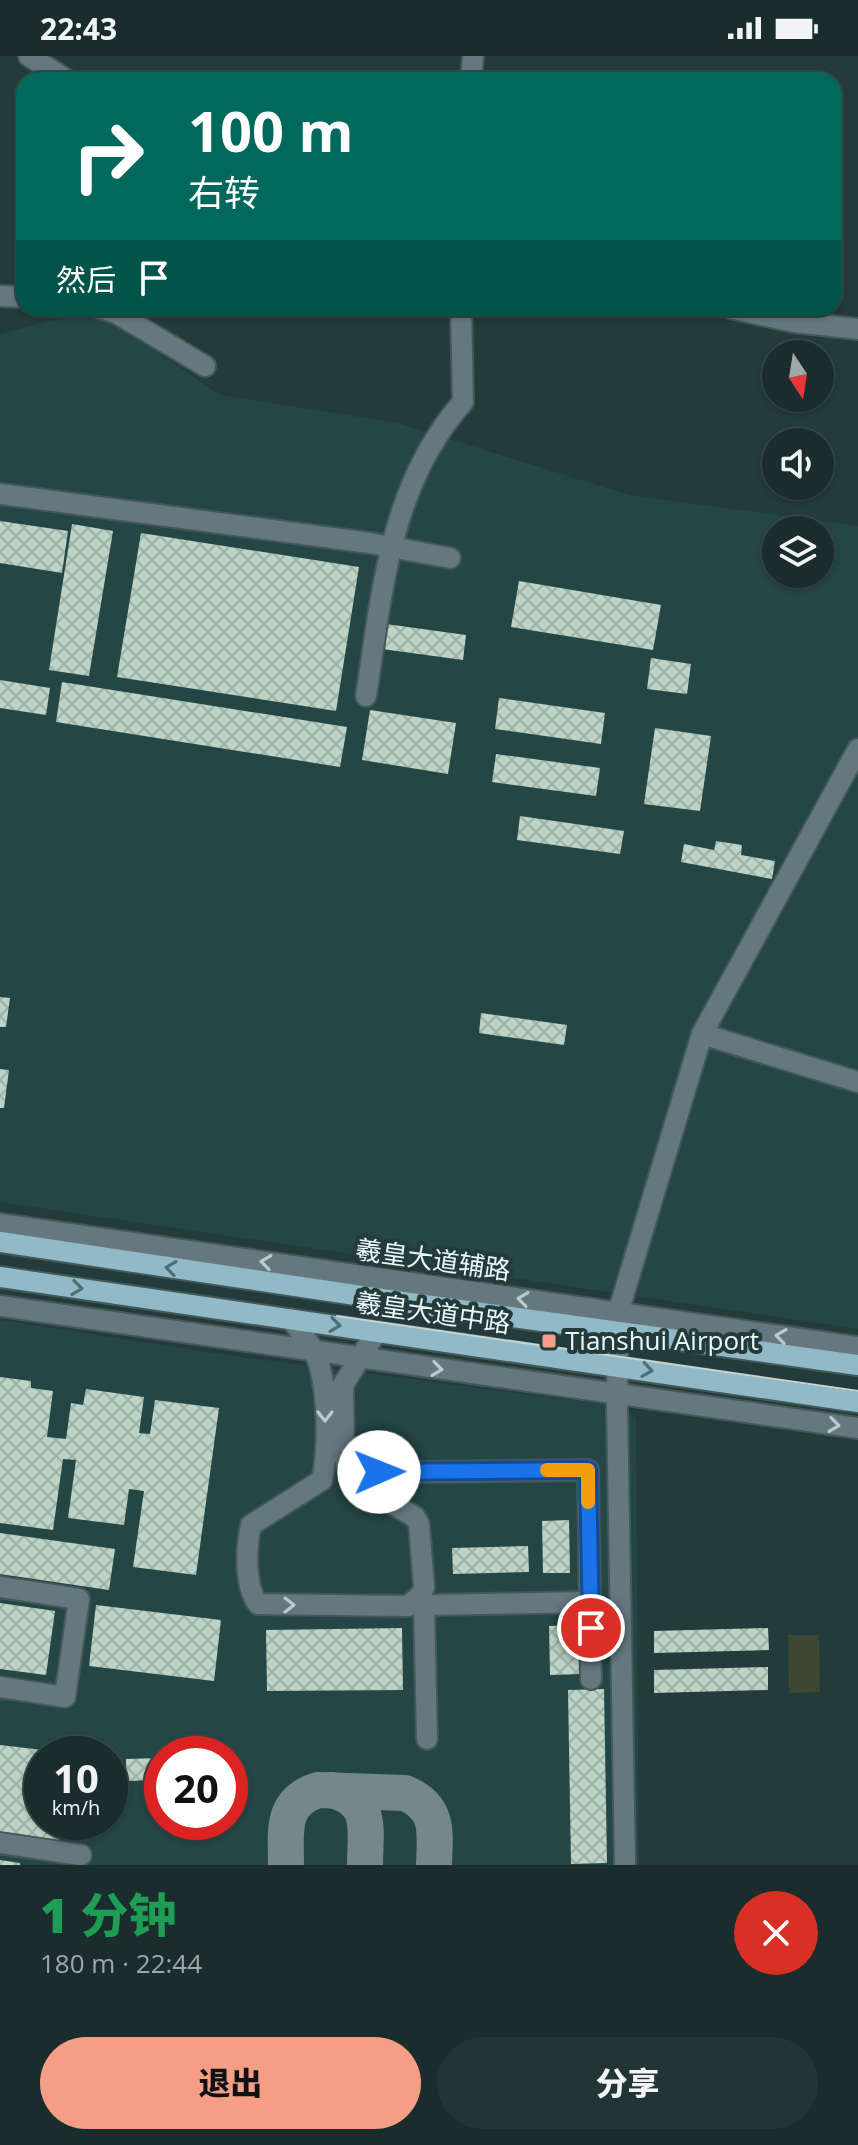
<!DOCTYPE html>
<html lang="zh">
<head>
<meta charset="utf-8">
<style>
	body { margin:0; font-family:"Open Sans","Noto Sans SC",sans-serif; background:#233434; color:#f1f3f6; height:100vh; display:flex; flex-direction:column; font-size:30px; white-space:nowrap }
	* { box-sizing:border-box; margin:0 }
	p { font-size:26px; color:#9fa7a9 }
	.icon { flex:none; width:44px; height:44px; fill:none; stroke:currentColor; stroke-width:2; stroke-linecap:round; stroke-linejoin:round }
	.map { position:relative; height:1809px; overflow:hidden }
	.details { display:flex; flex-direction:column; background:#1a2c2c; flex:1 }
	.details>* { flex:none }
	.banner { position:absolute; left:16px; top:16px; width:826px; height:244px; border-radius:24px; box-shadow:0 2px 6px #0004,0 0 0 2px #384848; background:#00695c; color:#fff; overflow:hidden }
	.needle { width:52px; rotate:168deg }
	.tools { position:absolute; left:762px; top:284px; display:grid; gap:16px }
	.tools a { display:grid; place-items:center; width:72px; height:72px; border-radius:50%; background:#1a2c2c; box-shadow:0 2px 6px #0004,0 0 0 2px #384848; font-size:40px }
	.speed { position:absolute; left:24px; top:1680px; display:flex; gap:16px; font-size:40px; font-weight:700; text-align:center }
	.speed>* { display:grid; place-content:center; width:104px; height:104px; border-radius:50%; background:#1a2c2c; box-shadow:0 2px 6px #0004,0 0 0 2px #384848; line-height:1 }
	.speed small { font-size:20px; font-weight:400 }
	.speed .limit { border:12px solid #d22; background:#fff; color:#111 }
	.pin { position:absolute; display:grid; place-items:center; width:68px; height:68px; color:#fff; margin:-34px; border:4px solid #fff; border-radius:50%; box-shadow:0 2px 8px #0007 }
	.me { position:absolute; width:88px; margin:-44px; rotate:89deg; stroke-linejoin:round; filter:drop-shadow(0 0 6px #0008) }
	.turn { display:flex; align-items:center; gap:28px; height:168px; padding:0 40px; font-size:36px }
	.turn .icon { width:104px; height:104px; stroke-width:2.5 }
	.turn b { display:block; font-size:56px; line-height:68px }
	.then { display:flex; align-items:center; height:76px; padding:0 40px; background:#0003; gap:16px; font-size:30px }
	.round { display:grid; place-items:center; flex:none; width:84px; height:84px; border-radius:42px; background:#233434 }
	.summary { display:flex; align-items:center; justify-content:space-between; height:136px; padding:0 40px }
	h1 { font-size:48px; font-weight:800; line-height:60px; color:#1e9e55 }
	.cta { display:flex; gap:16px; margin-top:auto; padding:16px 40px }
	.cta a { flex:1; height:92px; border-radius:48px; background:#f49e86; color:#111; font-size:32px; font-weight:800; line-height:92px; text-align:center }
	.cta a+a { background:#233434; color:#f1f3f6 }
	.status { display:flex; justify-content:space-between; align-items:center; height:56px; padding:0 40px; background:#1a2c2c; direction:ltr }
	.status svg { height:22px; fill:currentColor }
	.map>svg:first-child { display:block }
	.built { fill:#244645; fill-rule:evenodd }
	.pitch { fill:#3c4832 }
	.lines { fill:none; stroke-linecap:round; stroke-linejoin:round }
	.taxiway { stroke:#748887; stroke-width:36 }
	.building { fill:url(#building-cross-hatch) }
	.minor-casing { stroke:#435958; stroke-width:24 }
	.major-casing { stroke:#435958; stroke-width:24 }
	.minor { stroke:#65787f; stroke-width:20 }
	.major { stroke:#92b9c8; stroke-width:20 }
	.tram { stroke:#c4d4d4; stroke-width:2 }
	.oneway { stroke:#bbcbcd }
	.oneway2 { stroke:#4f6d73 }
	.route-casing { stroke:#114b97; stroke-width:20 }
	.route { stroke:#1a73e8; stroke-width:14 }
	.slow { stroke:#f59e0b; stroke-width:14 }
	.poi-dot { fill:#f49e86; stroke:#233b3a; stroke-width:3 }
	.labels { text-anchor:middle; stroke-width:8; stroke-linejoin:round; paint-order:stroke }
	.street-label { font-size:26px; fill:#e9f7f7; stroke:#233b3a }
	.poi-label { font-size:26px; fill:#e9f7f7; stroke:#233b3a; text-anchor:start }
</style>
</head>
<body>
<div class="status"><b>22:43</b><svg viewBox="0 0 49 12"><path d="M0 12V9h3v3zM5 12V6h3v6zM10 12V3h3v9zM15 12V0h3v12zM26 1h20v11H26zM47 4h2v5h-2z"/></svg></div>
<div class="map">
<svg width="858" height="1809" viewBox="0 0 858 1809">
	<defs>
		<pattern id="building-cross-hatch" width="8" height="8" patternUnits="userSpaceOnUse" patternTransform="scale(2)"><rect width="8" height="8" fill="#bcd3c6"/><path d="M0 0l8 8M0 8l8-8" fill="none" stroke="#9eb1a7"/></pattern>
	</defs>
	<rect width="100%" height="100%" fill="#233b3a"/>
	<g class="built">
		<path d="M95 253 220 339 398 367 629 439 858 470V1273L0 1146V278ZM776 474H820V518H776Z"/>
		<path d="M0 1264 228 1299 617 1350 636 1362 639 1809H0ZM42 1698H110V1766H42ZM162 1698H230V1766H162Z"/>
	</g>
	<polygon class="pitch" points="788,1579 819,1579 820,1636 789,1637"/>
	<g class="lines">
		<g class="taxiway">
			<path d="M332 1734C374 1746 365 1773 365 1809"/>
			<path d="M286 1809C286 1776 280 1746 318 1734L405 1737C440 1752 435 1776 434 1809"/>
		</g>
	</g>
	<g class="building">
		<polygon points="0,465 68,475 62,517 0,507"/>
		<polygon points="72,468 113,475 89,620 49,614"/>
		<polygon points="141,477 359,511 336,655 117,621"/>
		<polygon points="519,525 661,549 653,594 511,571"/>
		<polygon points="386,568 466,579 463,604 382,593"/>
		<polygon points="651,602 691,608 687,638 647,633"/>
		<polygon points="0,624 50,632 46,659 0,652"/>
		<polygon points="62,626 347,671 340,711 56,666"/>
		<polygon points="499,642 605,657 601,688 495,673"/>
		<polygon points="370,654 456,667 448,718 362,704"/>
		<polygon points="655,672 711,680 700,755 644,748"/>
		<polygon points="496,698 600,712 596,740 492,726"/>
		<polygon points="520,760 624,775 620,798 517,784"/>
		<polygon points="716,785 742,789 741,799 775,805 772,823 681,806 684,788 714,794"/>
		<polygon points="0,941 10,942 6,971 0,971"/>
		<polygon points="481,957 567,969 564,989 479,977"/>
		<polygon points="0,1013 9,1014 4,1052 0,1052"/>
		<polygon points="0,1321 31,1325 31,1332 53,1335 47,1381 66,1383 71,1347 83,1349 86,1333 144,1341 139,1377 150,1378 155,1344 219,1352 196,1519 133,1511 144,1435 129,1433 124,1469 68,1462 76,1404 63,1403 53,1474 0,1467"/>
		<polygon points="569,1464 570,1517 543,1517 542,1465"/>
		<polygon points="0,1477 115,1493 109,1534 0,1518"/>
		<polygon points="528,1490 529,1516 453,1518 452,1492"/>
		<polygon points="0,1547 55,1555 46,1619 0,1613"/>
		<polygon points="96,1549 221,1564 214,1625 89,1610"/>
		<polygon points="580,1569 581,1618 550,1619 549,1570"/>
		<polygon points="402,1572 403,1634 267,1635 266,1574"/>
		<polygon points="768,1572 769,1594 654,1597 654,1575"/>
		<polygon points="768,1611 768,1634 654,1637 654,1614"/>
		<polygon points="604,1633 607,1807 571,1808 568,1634"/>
		<polygon points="0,1689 60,1696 42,1698 42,1766 61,1766 59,1784 0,1777"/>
		<polygon points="159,1702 159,1724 126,1725 126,1703"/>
		<polygon points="0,1804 20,1807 20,1809 0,1809"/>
	</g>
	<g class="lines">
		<g class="minor-casing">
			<g id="minor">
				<polyline points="29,0 67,24"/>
				<polyline points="471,24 473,0"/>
				<polyline points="0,240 24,241"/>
				<polyline points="100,252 116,257 205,310"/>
				<polyline points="730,252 794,266 858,273"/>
				<polyline points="0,438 370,487 450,502"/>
				<path d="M366 640C382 537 390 428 463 346L461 252"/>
				<polyline points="702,978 858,1026"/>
				<polyline points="0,1168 858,1291"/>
				<polyline points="0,1250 858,1372"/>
				<path d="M291 1263C298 1273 307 1283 313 1294 329 1323 329 1392 322 1424L251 1469C246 1491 244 1529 258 1548L408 1550 421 1539 424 1531 419 1468 415 1461 358 1428 349 1417 344 1399 343 1329 377 1275"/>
				<polyline points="349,1417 588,1414 591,1623"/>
				<polyline points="0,1531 79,1543 65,1641 0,1631"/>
				<polyline points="427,1683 424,1549 590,1546"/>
				<polyline points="0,1787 81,1799"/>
				<polyline points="625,1809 617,1350 618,1257 702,978 858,693"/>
			</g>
		</g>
		<g class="major-casing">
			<g id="major">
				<polyline points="0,1186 382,1243 858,1309"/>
				<polyline points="0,1221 858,1346"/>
			</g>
		</g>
		<use href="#minor" class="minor"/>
		<use href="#major" class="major"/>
		<polyline class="tram" points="337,1260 858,1335"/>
	</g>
	<defs><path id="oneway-chevron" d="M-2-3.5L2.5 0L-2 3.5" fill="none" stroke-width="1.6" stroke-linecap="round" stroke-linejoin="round" transform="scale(2)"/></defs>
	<g class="oneway">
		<use href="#oneway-chevron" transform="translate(266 1206) rotate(-172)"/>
		<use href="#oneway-chevron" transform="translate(523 1243) rotate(-172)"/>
		<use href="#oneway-chevron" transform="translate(781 1280) rotate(-172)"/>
		<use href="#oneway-chevron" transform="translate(437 1313) rotate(8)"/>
		<use href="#oneway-chevron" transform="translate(325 1360) rotate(90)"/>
		<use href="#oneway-chevron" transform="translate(834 1369) rotate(8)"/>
		<use href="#oneway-chevron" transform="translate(289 1549)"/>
	</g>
	<g class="oneway2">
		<use href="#oneway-chevron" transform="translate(171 1212) rotate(-172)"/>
		<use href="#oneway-chevron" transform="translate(77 1232) rotate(8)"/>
		<use href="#oneway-chevron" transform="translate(335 1269) rotate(8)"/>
		<use href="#oneway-chevron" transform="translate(647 1314) rotate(9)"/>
	</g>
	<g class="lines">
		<g class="route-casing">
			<polyline id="route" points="379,1416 588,1414 591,1572"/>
		</g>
		<use href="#route" class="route"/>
		<polyline class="slow" points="547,1414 588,1414 588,1446"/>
	</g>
	<rect class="poi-dot" x="541" y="1277" width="16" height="16" rx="4"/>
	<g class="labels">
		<g class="street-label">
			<text transform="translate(433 1204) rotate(8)" y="9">羲皇大道辅路</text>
			<text transform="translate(433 1257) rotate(8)" y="9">羲皇大道中路</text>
		</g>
		<g class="poi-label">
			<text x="565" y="1294">Tianshui Airport</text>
		</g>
	</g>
</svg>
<div class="tools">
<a><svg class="needle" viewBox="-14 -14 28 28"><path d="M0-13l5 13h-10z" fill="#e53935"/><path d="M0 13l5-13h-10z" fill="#9fa7a9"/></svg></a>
<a><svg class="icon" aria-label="sound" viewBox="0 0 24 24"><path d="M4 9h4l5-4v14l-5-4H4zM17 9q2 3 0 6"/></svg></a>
<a><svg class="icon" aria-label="layers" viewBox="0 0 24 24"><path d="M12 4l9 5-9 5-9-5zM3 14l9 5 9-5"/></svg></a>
</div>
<div class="speed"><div>10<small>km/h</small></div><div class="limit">20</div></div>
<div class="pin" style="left:591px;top:1572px;background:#d93025"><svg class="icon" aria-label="arrive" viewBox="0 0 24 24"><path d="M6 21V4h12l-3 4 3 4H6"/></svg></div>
<svg class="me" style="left:379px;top:1416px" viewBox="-20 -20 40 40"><circle r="19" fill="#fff"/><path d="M0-13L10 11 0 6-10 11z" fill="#1a73e8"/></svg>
<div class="banner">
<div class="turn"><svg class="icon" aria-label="right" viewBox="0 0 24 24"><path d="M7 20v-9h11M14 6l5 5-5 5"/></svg><div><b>100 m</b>右转</div></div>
<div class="then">然后<svg class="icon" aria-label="arrive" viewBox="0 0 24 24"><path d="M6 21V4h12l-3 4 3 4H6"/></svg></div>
</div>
</div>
<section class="details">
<div class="summary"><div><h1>1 分钟</h1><p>180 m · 22:44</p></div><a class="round" style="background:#d93025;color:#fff"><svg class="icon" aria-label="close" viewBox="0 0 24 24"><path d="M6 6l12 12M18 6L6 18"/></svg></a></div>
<div class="cta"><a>退出</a><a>分享</a></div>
</section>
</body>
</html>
